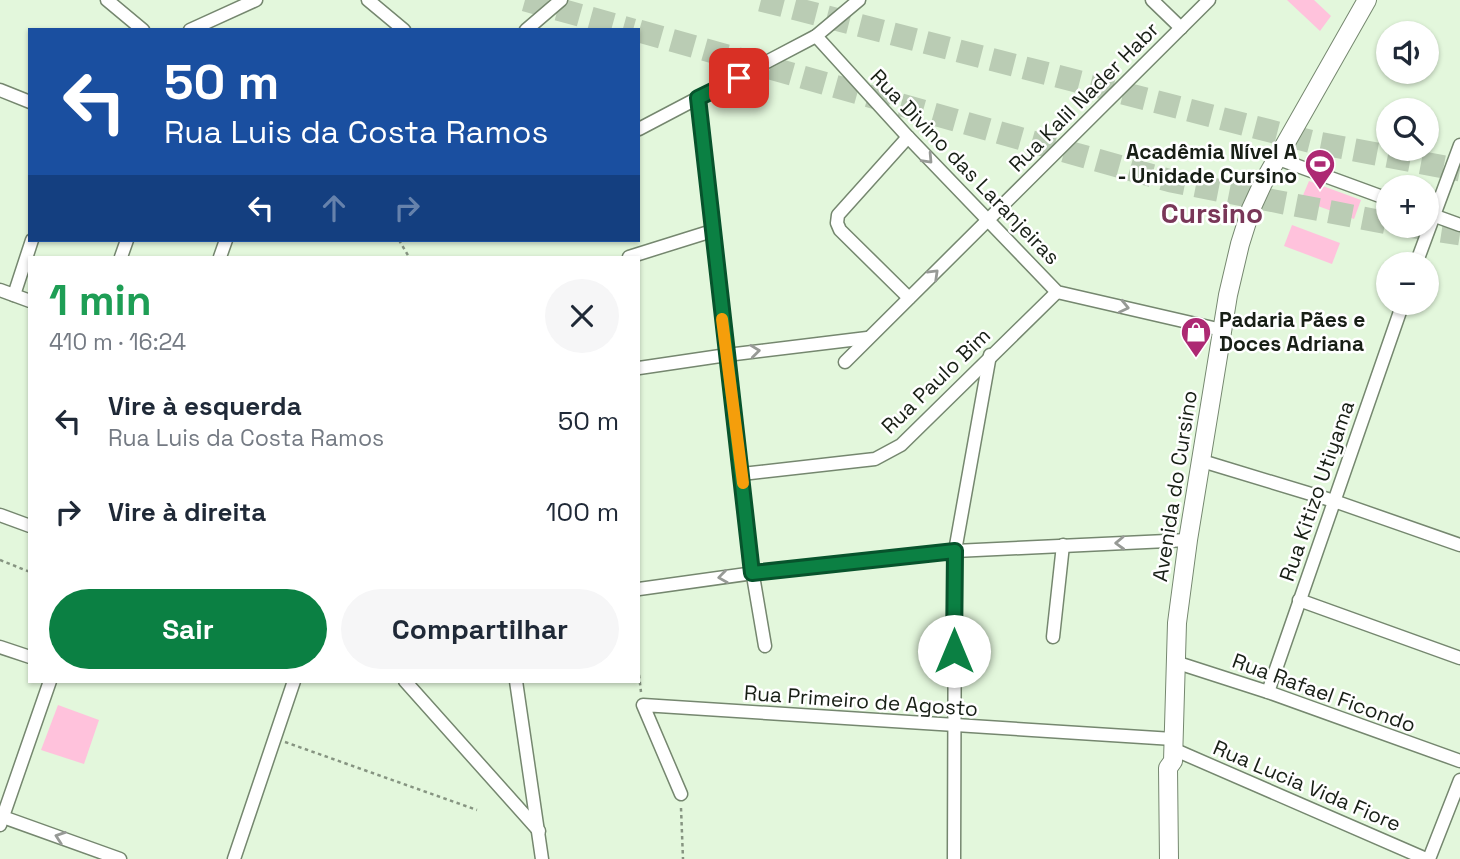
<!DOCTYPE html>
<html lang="pt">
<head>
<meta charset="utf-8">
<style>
	body { margin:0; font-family:"Space Grotesk",sans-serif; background:#f6f6f7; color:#1f2937; height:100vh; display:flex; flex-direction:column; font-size:26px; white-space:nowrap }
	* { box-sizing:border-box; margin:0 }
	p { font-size:23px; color:#747a83 }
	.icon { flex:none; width:38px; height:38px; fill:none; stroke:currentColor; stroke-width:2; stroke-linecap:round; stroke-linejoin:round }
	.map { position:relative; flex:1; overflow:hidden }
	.side { position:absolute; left:28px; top:256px; width:612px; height:427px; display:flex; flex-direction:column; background:#fff; border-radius:0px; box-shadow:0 2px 5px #0004 }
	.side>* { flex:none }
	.guide { position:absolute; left:28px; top:28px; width:612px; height:214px; border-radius:0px; box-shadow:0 2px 5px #0004; background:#1a4fa0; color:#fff; overflow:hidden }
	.tools { position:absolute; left:1376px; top:21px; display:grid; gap:14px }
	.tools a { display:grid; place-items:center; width:63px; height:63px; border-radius:50%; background:#fff; box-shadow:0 2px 5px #0004; font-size:35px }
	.pin { position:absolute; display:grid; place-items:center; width:60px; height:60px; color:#fff; margin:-30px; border-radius:14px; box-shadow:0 4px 10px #0006 }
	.me { position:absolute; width:77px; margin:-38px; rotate:0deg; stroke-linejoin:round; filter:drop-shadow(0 0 5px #0008) }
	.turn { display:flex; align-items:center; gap:24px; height:147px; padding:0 21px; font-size:32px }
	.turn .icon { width:91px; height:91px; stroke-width:2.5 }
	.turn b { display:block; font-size:49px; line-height:60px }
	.lanes { display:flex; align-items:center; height:66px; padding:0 21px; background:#0003; justify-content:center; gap:35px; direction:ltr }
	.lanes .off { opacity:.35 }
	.round { display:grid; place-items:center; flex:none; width:74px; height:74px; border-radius:37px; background:#f6f6f7 }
	.head { display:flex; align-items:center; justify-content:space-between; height:119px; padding:0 21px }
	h1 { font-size:42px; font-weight:700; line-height:52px; color:#1e9e55 }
	.primary-button { display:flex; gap:14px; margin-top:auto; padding:14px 21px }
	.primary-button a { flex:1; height:80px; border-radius:42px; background:#0b8043; color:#fff; font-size:28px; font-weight:700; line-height:80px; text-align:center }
	.primary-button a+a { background:#f6f6f7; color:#1f2937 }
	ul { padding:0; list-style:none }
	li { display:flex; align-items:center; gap:21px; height:91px; padding:0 21px }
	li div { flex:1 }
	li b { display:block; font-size:26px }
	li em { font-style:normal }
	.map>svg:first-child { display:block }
	.building { fill:#ffc2dc }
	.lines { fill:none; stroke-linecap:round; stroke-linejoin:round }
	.highway-tunnel { stroke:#baccb4; stroke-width:23; stroke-dasharray:23 11; stroke-linecap:butt }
	.street-casing { stroke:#75876f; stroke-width:15 }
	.secondary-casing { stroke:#75876f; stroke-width:20 }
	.path { stroke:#869481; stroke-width:2.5; stroke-dasharray:3.5 3.5; stroke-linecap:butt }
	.street { stroke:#fff; stroke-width:12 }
	.secondary { stroke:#fff; stroke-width:18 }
	.oneway { stroke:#979a96 }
	.route-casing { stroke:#07532c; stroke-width:18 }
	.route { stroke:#0b8043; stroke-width:12 }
	.slow { stroke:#f59e0b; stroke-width:12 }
	.labels { text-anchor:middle; stroke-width:5; stroke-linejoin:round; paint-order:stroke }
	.street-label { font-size:21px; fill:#181f16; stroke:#fff }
	.poi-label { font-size:21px; font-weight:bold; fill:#181f16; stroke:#fff; text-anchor:end }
	.district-label { font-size:28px; font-weight:bold; fill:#793758; stroke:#fff }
</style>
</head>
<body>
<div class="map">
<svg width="1460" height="859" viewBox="0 0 1460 859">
	<rect width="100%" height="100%" fill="#e3f7dc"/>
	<g class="building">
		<polygon points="1287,0 1314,0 1331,16 1320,31"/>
		<polygon points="1309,181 1361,200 1354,219 1301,200"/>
		<polygon points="1292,225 1340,243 1332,264 1284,246"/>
		<polygon points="58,705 99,720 84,764 41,750"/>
	</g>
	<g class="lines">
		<g class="highway-tunnel">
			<polyline points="525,0 633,30"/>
			<polyline points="761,0 1313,142 1460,170"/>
			<polyline points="639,31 1171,181 1388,223"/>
			<polyline points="1408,226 1460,234"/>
		</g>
		<g class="street-casing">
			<g id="street">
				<polyline points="107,0 143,30"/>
				<polyline points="368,0 404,30"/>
				<polyline points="1152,0 1181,28"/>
				<polyline points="190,30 256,0"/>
				<polyline points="526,30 561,0"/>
				<polyline points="816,36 908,137 1057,292 1222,330"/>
				<polyline points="0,90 30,102"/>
				<polyline points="698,98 750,558 765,646"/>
				<polyline points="639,129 816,36 859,0"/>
				<polyline points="908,137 838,215 837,223 840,230 909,298"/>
				<polyline points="1276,158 1388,199"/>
				<polyline points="1427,213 1460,225"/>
				<polyline points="121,257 127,240"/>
				<polyline points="220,257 226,240"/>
				<polyline points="629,257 712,231"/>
				<polyline points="1416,264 1460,145"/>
				<polyline points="0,290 30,301"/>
				<polyline points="14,295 32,240"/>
				<polyline points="845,362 1209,0"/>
				<polyline points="639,368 727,355 867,338"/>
				<polyline points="1202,461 1334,501 1460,545"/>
				<polyline points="742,474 875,459 901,445 1057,292"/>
				<polyline points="0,515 30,526"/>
				<polyline points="639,589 768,571 955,551 1188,540"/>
				<polyline points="1299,600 1460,658"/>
				<polyline points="1053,637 1063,545"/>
				<polyline points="0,647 30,657"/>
				<polyline points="1175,662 1268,692 1460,761"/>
				<polyline points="405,681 539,831"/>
				<polyline points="516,681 542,859"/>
				<polyline points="1268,692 1403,303"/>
				<polyline points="1173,749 1426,859"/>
				<polyline points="681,794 643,705 1173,739"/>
				<polyline points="0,816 120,859"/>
				<polyline points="0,825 50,681"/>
				<polyline points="234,859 294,681"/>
				<polyline points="954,859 955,551 990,355"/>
				<polyline points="1429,859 1460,780"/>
			</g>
		</g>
		<g class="secondary-casing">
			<polyline id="secondary" points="1169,859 1168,768 1173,761 1177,623 1188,540 1228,295 1240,244 1251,209 1263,183 1367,0"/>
		</g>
		<g class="path">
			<polyline points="399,240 409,257"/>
			<polyline points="0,560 30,572"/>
			<polyline points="639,675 641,692"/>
			<polyline points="285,742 477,810"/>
			<polyline points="681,808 683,859"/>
		</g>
		<use href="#street" class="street"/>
		<use href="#secondary" class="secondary"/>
	</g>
	<defs><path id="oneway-chevron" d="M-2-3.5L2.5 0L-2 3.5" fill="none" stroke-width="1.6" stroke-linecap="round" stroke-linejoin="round" transform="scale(1.75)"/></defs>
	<g class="oneway">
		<use href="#oneway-chevron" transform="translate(928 159) rotate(47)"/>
		<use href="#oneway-chevron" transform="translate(934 274) rotate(-44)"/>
		<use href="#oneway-chevron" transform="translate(1124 307) rotate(13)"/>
		<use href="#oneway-chevron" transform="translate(755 351) rotate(-7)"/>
		<use href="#oneway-chevron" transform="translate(1120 543) rotate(178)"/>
		<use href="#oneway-chevron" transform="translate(723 577) rotate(172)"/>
		<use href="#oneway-chevron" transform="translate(60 837) rotate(-161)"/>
	</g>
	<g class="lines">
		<g class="route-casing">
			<polyline id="route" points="739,78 698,98 752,573 955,551 954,651"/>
		</g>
		<use href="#route" class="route"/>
		<polyline class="slow" points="722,319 743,483"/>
	</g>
	<defs>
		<g id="stadium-pin" transform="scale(1.575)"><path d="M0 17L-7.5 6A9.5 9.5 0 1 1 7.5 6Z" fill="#ad2973" stroke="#fff"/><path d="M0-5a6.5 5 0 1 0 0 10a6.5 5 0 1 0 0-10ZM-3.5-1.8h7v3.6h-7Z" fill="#fff"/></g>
		<g id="shop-pin" transform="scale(1.575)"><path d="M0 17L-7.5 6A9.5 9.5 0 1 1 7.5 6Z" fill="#ad2973" stroke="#fff"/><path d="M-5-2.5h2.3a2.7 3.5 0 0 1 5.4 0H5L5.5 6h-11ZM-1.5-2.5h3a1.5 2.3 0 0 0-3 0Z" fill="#fff"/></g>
	</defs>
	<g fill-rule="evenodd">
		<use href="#stadium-pin" x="1320" y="164"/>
		<use href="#shop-pin" x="1196" y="332"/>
	</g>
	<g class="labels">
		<g class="street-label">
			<text transform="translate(1084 97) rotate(-45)" y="7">Rua Kalil Nader Habr</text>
			<text transform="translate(965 167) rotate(46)" y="7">Rua Divino das Laranjeiras</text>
			<text transform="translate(936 381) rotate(-44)" y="7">Rua Paulo Bim</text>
			<text transform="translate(1175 486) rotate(-81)" y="7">Avenida do Cursino</text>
			<text transform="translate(1317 491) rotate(-71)" y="7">Rua Kitizo Utiyama</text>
			<text transform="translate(1324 693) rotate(20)" y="7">Rua Rafael Ficondo</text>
			<text transform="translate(861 701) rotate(4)" y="7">Rua Primeiro de Agosto</text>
			<text transform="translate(1307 786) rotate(23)" y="7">Rua Lucia Vida Fiore</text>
		</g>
		<g class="poi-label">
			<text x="1297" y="159">Acadêmia Nível A<tspan x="1297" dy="24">- Unidade Cursino</tspan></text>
			<text x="1219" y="327" text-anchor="start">Padaria Pães e<tspan x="1219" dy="24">Doces Adriana</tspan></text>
		</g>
		<g class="district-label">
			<text x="1212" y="223">Cursino</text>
		</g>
	</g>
</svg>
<div class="tools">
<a><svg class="icon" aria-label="sound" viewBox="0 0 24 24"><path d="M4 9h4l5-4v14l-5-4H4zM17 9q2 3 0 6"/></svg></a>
<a><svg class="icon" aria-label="search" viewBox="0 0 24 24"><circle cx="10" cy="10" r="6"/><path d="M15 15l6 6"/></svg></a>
<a>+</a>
<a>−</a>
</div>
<div class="pin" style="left:739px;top:78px;background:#d93025"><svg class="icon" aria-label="arrive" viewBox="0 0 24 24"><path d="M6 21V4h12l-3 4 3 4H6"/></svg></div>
<svg class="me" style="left:954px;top:651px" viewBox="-20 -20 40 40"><circle r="19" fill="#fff"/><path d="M0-13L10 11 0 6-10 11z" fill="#0b8043"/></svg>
<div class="guide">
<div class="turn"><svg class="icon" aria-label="left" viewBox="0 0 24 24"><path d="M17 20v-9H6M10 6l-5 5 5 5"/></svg><div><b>50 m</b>Rua Luis da Costa Ramos</div></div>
<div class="lanes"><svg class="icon" aria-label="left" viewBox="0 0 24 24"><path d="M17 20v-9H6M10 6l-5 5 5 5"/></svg><svg class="icon off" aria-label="ahead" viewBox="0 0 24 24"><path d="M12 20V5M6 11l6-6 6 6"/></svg><svg class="icon off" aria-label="right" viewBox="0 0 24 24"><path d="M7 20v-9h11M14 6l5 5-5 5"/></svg></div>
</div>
<section class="side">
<div class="head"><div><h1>1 min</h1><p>410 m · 16:24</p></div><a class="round"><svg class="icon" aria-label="close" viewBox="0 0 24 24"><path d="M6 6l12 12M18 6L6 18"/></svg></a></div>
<ul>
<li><svg class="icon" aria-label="left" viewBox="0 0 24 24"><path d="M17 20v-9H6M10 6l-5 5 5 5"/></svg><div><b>Vire à esquerda</b><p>Rua Luis da Costa Ramos</p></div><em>50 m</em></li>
<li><svg class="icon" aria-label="right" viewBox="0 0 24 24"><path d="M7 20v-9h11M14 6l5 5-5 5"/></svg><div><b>Vire à direita</b></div><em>100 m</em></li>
</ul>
<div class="primary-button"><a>Sair</a><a>Compartilhar</a></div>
</section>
</div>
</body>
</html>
